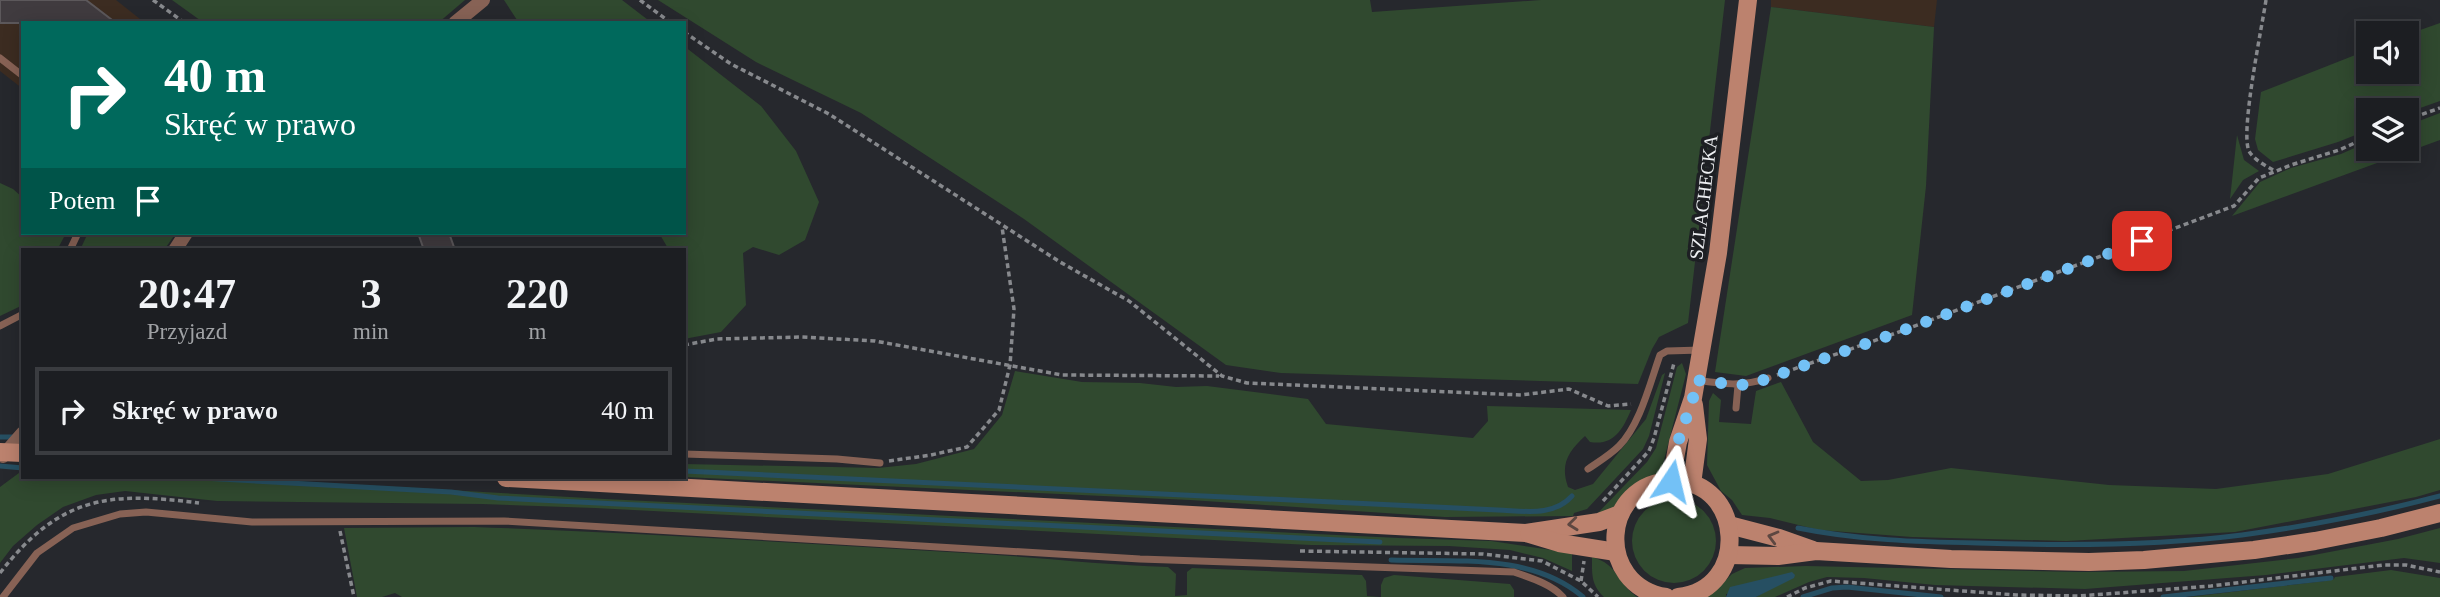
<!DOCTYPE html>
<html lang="pl">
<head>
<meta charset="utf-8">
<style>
	body { margin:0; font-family:"Times New Roman",serif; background:#292b2f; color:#f1f3f6; height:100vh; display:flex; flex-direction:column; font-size:26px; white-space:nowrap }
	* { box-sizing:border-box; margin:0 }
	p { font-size:23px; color:#a0a2a5 }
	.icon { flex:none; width:38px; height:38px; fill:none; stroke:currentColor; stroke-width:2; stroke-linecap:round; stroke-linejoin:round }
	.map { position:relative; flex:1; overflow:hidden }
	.sheet { position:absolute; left:21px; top:248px; width:665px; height:231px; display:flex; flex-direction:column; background:#1c1e22; border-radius:0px; box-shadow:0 4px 18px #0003,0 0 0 2px #3a3c40 }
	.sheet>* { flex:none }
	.top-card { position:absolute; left:21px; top:21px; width:665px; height:214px; border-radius:0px; box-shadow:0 4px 18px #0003,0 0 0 2px #3a3c40; background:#00695c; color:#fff; overflow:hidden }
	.fabs { position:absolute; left:2356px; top:21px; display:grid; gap:14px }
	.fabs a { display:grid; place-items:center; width:63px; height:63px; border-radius:0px; background:#1c1e22; box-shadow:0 4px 18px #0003,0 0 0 2px #3a3c40; font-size:35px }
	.pin { position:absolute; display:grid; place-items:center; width:60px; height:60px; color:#fff; margin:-30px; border-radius:14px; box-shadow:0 4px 10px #0006 }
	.me { position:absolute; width:77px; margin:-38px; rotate:10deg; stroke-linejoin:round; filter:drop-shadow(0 0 5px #0008) }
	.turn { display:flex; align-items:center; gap:24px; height:147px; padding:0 28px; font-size:32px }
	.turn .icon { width:91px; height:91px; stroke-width:2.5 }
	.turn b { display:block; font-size:49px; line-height:60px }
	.then { display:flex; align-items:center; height:66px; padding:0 28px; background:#0003; gap:14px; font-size:26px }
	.eta { display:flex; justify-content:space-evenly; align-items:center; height:119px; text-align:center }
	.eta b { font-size:42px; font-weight:600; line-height:49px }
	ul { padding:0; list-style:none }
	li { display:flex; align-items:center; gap:21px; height:88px; margin:0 14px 10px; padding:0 14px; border:4px solid #3a3c40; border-radius:0px }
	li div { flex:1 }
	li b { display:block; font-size:26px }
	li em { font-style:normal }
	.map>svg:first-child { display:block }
	.industrial { fill:#3c2c21 }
	.green { fill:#30492f }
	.water { fill:#264f62 }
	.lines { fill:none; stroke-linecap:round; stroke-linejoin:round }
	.stream { stroke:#264f62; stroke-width:5 }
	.building { fill:#403b3f; stroke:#5c585b; stroke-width:2 }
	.path { stroke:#87898d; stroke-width:3.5; stroke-dasharray:5 3.5; stroke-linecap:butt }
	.lane { stroke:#876255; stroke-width:7 }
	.street { stroke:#876255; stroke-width:14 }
	.secondary { stroke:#bc826e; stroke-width:18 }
	.oneway { stroke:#5d4741 }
	.route { stroke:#73c1f6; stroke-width:12; stroke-dasharray:0 21.6 }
	.labels { text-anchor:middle; stroke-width:7; stroke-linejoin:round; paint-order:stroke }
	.street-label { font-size:19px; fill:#eef0f3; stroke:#1d1f23 }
</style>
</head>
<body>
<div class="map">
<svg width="2440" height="597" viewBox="0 0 2440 597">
	<rect width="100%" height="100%" fill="#26282d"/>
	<g class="industrial">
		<polygon points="0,0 116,0 145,23 23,23 23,89 0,71"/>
		<polygon points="1771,0 1937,0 1934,27 1771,7"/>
	</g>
	<g class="green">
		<polygon points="172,0 465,0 438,23 204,23"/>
		<polygon points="504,0 622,0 652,23 519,23"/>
		<polygon points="658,0 1370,0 1372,12 1541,0 1725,0 1688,323 1659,337 1652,349 1638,384 1281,373 1226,365 1024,219 861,113 756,62"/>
		<polygon points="1771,7 1934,27 1926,186 1912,315 1746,376 1715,372"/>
		<polygon points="2440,23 2440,101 2406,113 2406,110 2368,110 2368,130 2338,142 2273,162 2258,150 2255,139 2261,92 2368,50 2368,72 2406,72 2406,35"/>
		<polygon points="684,46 761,106 796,151 819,202 805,240 779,255 753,247 743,253 746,305 721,332 684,339 684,250 669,250 659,233 684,233"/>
		<polygon points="2440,113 2440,140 2232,216 2260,182 2291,168 2341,154 2368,142 2368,149 2406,149 2406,126"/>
		<polygon points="2237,135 2244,160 2259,171 2243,180 2230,199"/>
		<polygon points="0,183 13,189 23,198 23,233 59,233 64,237 57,250 23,250 23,305 0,316"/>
		<polygon points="88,233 176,233 164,250 80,250"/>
		<polygon points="1682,363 1686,374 1663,464 1656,475 1642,482 1606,514 1596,515 1647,462 1656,448 1677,367"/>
		<path d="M1015 371 1082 382 1140 383 1176 387 1207 386 1308 399 1326 424 1473 438 1488 421 1487 406 1631 410C1623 429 1614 446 1590 442L1585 436C1568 452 1560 464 1568 487L1575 490 1593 484 1646 419 1662 375 1665 373 1649 436 1643 449 1587 509 1574 513 1573 516 1445 517 1190 500 684 477V464L878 468 916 464 974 449 1002 415Z"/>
		<polygon points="1781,382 1813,442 1861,481 1888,480 1951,468 2109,485 2216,489 2328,474 2440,439 2440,490 2416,497 2235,532 2066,541 1912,537 1819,530 1770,518 1742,515 1732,500 1721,491 1707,465 1709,401 1713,393 1721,400 1719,422 1751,424 1756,391"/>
		<polygon points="23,470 23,478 238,478 605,499 1399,538 1491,541 1572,553 1572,571 1543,558 1510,550 1449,546 1311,545 595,508 482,504 217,501 125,491 96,495 63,507 37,525 13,546 0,563 0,487"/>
		<circle cx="1674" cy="541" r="42"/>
		<path d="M474 527C644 533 813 544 982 554 1044 558 1106 565 1168 567L1176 574 1175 596 1187 595V572L1192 568 1362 575 1366 581 1367 596 1380 597H402L395 593 382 597H357L344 528Z"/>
		<polygon points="2440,528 2440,563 2404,558 2266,575 2085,589 1935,585 1864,578 1827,577 1809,582 1775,597 1756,597 1773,587 1726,594 1726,597 1705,597 1715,591 1732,574 1745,568 1806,566 2080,572 2184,571 2298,558 2398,539"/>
		<path d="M1592 557C1618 564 1617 583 1637 597H1604C1591 585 1592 574 1592 557Z"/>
		<polygon points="2391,570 2440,578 2440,597 2189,597 2325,581 2334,579 2335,577"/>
		<polygon points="1394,575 1510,584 1514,590 1514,597 1381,597 1381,585 1384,578"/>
	</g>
	<polygon class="water" points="1792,572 1795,575 1794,578 1756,597 1726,597 1730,587"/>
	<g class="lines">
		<g class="stream">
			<polyline points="0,437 16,437"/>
			<polyline points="0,466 23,468"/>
			<path d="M684 471 1498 510C1525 511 1553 517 1572 496"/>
			<polyline points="202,478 451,492 498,498 1380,542"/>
			<path d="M1798 528C1857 540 1918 542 1978 543 2066 546 2155 546 2242 535 2308 526 2376 513 2440 496"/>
			<path d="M1391 560C1455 562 1532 553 1583 597"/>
			<polyline points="1803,597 1832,588 1847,587 1941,597"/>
			<polyline points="2163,597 2331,578"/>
		</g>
	</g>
	<g class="building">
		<polygon points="0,0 86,0 116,23 0,23"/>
		<polygon points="418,233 449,233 455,250 424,250"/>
	</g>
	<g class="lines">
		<g class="path">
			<polyline points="153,0 185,23"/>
			<polyline points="640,0 671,23"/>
			<path d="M2266 0C2262 27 2240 132 2249 151 2254 160 2266 166 2275 171"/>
			<polyline points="684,32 731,64 829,114 1060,262 1129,301 1222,376 1247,383 1521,395 1569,389 1608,406 1631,404"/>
			<polyline points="2406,120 2440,108"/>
			<polyline points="684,345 717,339 802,337 875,341 1062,375 1219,376"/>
			<polyline points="1777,375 1896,333 2234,206 2259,178 2291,165 2339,150 2368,137"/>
			<polyline points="889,461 931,455 967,447 999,410 1010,365 1014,309 1002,227"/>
			<polyline points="1603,501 1649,451 1654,438 1674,363"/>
			<polyline points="340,531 354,597"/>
			<polyline points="1300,551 1483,554 1542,561 1581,581 1598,597"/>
			<path d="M0 573C59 497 107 491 199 503"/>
			<polyline points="1581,581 1584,561"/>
			<polyline points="1787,597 1805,588 1831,581 2016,595 2079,596 2211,586 2383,565 2406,565 2440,572"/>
		</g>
		<g class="lane">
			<polyline points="0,58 23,76"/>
			<polyline points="70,250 78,233"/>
			<polyline points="0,326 23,314"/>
			<path d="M1697 380C1722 384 1743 387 1768 378"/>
			<polyline points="1736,408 1738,385"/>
			<polyline points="684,454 837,459 880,463"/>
			<path d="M1588 469C1598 462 1610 455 1619 446 1640 425 1650 383 1660 355L1667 351 1701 350"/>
			<path d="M3 597 37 553 73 528 120 514 146 512 252 522 504 521 1140 559 1514 572C1531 578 1551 584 1563 597"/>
		</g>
		<g class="street">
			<polyline points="455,23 483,0"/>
			<polyline points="175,250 186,233"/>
			<polyline points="3,456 23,433"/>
		</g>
		<g class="secondary">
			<polyline points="0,452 23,453"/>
			<polyline points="506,478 1526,533 1599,522 1620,514"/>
			<polyline points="1671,481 1678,442 1693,398 1718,253 1748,0"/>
			<polyline points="1692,484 1698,439 1694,405"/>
			<polyline points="1729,525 1779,538 1813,550"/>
			<polyline points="1529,534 1559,543 1616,552"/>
			<polyline points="1729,555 1778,556 1816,551 1951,559 2089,562 2144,560 2254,550 2315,541 2381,528 2440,513"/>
			<path d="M1666 597C1594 585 1601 482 1673 481 1744 480 1751 590 1678 597"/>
		</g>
	</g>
	<defs><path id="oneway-chevron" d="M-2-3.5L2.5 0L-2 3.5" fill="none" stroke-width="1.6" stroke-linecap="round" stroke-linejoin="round" transform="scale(1.75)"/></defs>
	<g class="oneway">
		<use href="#oneway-chevron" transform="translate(1573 524) rotate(174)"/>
		<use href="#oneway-chevron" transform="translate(1773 537) rotate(-165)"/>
	</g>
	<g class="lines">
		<polyline class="route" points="1671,481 1678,442 1693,398 1696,380 1738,385 1752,384 1896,333 2142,241"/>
	</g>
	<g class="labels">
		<g class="street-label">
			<text transform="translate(1703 197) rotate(-83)" y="7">SZLACHECKA</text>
		</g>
	</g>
</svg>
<div class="fabs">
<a><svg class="icon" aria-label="sound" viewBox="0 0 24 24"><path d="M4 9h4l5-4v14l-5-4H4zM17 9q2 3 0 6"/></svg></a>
<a><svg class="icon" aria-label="layers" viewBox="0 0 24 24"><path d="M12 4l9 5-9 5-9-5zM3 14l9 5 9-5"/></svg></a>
</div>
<div class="pin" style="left:2142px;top:241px;background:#d93025"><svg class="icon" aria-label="arrive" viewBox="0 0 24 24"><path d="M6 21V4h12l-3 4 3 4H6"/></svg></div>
<svg class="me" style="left:1671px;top:481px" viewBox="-20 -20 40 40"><path d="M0-17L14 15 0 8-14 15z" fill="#73c1f6" stroke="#fff" stroke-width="4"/></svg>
<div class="top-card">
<div class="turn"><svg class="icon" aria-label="right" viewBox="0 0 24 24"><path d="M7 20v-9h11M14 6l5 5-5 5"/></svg><div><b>40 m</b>Skręć w prawo</div></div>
<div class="then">Potem<svg class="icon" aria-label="arrive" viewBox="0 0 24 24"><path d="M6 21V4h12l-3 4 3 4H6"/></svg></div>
</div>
<section class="sheet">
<div class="eta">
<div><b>20:47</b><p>Przyjazd</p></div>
<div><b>3</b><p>min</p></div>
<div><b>220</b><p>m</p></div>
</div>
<ul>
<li><svg class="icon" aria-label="right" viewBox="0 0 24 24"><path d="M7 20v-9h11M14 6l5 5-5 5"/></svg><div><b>Skręć w prawo</b></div><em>40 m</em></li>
</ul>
</section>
</div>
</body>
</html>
